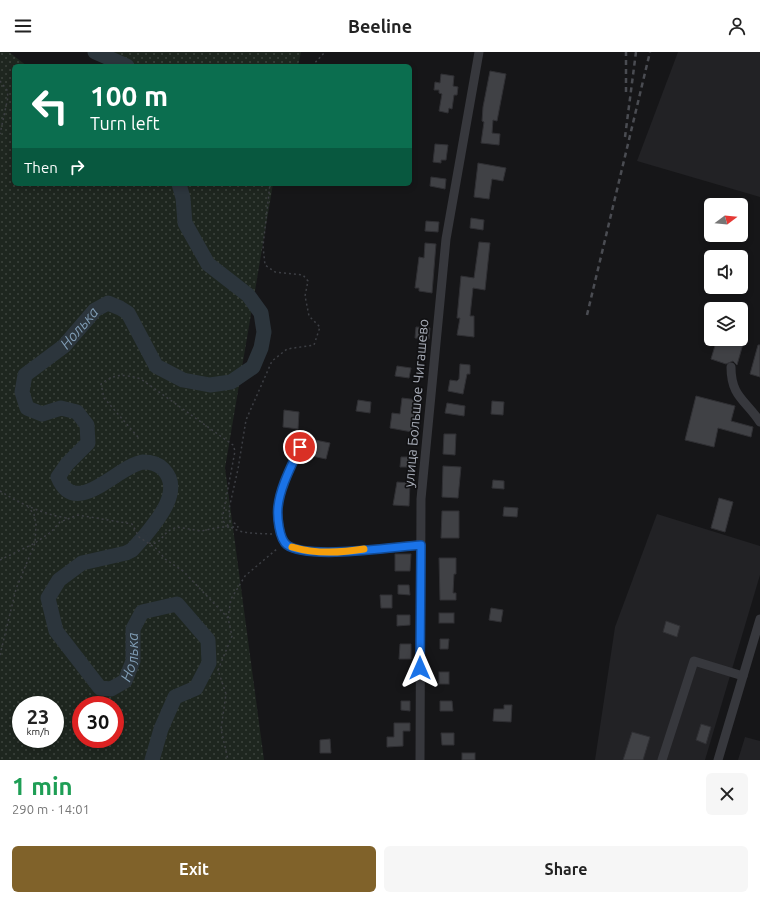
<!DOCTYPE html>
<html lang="en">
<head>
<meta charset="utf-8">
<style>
	body { margin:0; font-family:Ubuntu,sans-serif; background:#f6f6f6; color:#222; height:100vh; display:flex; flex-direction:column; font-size:15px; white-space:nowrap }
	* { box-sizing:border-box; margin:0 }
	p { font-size:13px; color:#767676 }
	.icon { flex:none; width:22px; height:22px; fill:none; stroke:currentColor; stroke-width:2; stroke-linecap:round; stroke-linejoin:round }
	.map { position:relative; height:708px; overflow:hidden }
	.drawer { display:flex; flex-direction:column; background:#fff; flex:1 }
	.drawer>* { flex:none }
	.banner { position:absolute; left:12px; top:12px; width:400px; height:122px; border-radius:6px; box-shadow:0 2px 6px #0003; background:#0b6e4f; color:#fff; overflow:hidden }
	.needle { width:26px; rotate:74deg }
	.tools { position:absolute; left:704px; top:146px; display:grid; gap:8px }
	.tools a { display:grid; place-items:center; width:44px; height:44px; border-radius:6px; background:#fff; box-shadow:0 2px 6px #0003; font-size:20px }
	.speed { position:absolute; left:12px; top:644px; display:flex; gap:8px; font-size:20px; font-weight:700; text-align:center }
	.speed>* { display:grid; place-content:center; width:52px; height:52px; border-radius:50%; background:#fff; box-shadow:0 2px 6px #0003; line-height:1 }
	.speed small { font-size:10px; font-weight:400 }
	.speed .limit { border:6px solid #d22; background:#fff; color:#111 }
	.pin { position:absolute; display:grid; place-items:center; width:34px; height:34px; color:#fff; margin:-17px; border:2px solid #fff; border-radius:50%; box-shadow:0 1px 4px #0007 }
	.me { position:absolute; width:44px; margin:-22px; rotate:0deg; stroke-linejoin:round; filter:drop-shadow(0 0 3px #0008) }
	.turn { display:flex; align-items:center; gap:14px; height:84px; padding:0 12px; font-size:18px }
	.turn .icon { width:52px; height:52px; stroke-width:2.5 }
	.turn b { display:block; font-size:28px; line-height:34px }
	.then { display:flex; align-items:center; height:38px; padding:0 12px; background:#0003; gap:8px; font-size:15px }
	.round { display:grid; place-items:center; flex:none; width:42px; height:42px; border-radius:6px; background:#f6f6f6 }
	.overview { display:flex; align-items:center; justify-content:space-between; height:68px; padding:0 12px }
	h1 { font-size:24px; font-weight:600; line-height:30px; color:#1e9e55 }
	.primary-button { display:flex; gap:8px; margin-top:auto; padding:8px 12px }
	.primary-button a { flex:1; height:46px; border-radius:6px; background:#80622a; color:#fff; font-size:16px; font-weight:600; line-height:46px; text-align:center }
	.primary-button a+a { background:#f6f6f6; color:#222 }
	header { display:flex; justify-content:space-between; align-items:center; height:52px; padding:0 12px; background:#fff; font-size:18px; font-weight:600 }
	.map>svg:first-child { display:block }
	.built { fill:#222225 }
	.grass { fill:url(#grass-dots); fill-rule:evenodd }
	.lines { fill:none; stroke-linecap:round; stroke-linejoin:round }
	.river { stroke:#2c353c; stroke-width:15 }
	.building { fill:#404145; stroke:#303034 }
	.path { stroke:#3d3f44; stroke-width:1.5; stroke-dasharray:2 3; stroke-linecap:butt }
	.minor { stroke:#37383d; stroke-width:9 }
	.rail { stroke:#4a4c52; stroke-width:2.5; stroke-dasharray:5 4; stroke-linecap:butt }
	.route-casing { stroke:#114b97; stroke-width:10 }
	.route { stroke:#1a73e8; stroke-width:7 }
	.slow { stroke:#f59e0b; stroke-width:7 }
	.labels { text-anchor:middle; stroke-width:3.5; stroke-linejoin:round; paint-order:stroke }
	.street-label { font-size:14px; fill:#a8adb8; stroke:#111113 }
	.water-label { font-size:15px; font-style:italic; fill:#7f9bb3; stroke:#111113 }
</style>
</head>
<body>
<header><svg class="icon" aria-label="menu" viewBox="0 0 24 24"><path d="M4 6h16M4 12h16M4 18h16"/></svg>Beeline<svg class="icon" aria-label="person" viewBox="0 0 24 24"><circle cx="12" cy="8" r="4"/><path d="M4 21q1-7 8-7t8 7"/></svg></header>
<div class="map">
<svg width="760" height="708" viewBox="0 0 760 708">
	<defs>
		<pattern id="grass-dots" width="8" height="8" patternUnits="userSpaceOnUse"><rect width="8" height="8" fill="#1e261f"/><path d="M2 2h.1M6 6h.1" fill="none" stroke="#3c433d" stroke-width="1.8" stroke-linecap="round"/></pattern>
	</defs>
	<rect width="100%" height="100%" fill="#161618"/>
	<g class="built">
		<polygon points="678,0 760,0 760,145 637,109"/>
		<polygon points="657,462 760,494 760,523 705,708 595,708 615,575"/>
		<polygon points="745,685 760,689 760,708 738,708"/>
	</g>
	<g class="grass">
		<path d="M0 0H9L27 14H14V132H273L225 416 264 708H0ZM21 653H55V687H21ZM81 653H115V687H81Z"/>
		<polygon points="95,0 301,0 298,14 127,14"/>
	</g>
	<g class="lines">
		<g class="river">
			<polyline points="95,0 127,14"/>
			<path id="s1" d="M143 486C157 469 184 438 163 417 158 412 150 410 143 410 118 413 76 468 58 425L67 412 88 391 87 373 77 360 61 356 42 362 27 356 22 340 25 323 64 294 95 258 108 251 120 256 128 261 156 314 183 328 210 333 231 330 253 315 261 296 264 280 261 261 248 243 208 212 185 171 183 146 179 132"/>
			<path id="s2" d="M141 488 132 498 126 501 82 511 59 528 48 546 56 579 100 636 111 637 125 629 133 609V577L142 560 177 552 208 588 209 611 196 636 175 645 161 677 152 708"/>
		</g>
	</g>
	<g class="building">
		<polygon points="490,19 506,22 497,69 493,68 492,81 500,82 499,93 481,91 484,70 482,69 483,55"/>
		<polygon points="441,22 454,24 453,34 458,35 457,43 454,43 452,57 449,56 448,61 439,59 442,42 439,41 439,38 434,38 435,30 440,31"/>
		<polygon points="435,92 448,93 446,108 441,108 441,111 433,110"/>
		<polygon points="478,111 506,116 503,129 492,127 489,147 474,145"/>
		<polygon points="431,125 446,127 445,137 430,134"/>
		<polygon points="471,166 484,168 483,178 470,176"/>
		<polygon points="426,169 439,170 438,180 425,179"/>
		<polygon points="479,190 490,191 485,238 473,236 470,264 474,264 474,285 457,283 460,266 457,266 461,224 474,226"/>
		<polygon points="425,191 436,192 432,241 419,239 419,236 415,236 419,205 424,206"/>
		<polygon points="416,275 430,276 429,287 415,286"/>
		<polygon points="717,287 732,287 731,289 743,292 737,313 733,309 726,312 711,307"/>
		<polygon points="758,293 760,293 760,325 750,322"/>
		<polygon points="460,312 470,313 470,322 467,322 463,342 448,339 450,328 457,329 459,327"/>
		<polygon points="397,314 411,316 409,326 395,324"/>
		<polygon points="696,344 735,354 731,369 753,375 751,385 718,376 714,395 685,388"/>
		<polygon points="402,346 418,348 412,380 390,376 392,361 400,362"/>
		<polygon points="358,348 371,350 370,361 356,359"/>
		<polygon points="492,349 504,350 503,363 491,362"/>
		<polygon points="447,351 465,354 464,364 445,361"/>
		<polygon points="284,358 299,360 298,377 283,375"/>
		<polygon points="444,382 456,382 455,403 443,402"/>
		<polygon points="315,388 330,391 326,407 312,404"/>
		<polygon points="401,405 410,405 409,415 400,415"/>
		<polygon points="443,414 461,415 458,446 442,445"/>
		<polygon points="493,428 504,429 504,437 492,436"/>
		<polygon points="397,430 410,431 409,454 393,453"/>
		<polygon points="719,446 733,450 725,480 711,476"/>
		<polygon points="504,455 518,456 517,465 503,464"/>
		<polygon points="442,459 459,459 459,486 441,486"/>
		<polygon points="395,502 411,502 410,519 395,519"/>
		<polygon points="439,506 456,506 456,522 454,522 453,541 456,541 456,548 440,548"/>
		<polygon points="398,533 409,533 410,543 398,542"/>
		<polygon points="380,543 392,543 392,556 381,556"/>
		<polygon points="491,556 503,558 501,570 489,568"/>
		<rect x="439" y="561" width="15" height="10"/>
		<polygon points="397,563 410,563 410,573 397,574"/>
		<polygon points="666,569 680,574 677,585 663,580"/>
		<polygon points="440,587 449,587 448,597 440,597"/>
		<polygon points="400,592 411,592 411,607 399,607"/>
		<rect x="439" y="620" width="10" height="12"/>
		<polygon points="401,649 410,649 410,659 401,658"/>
		<polygon points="440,649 452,649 453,659 440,659"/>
		<polygon points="504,653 512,653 511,670 493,669 494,657 504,657"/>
		<polygon points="394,671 410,671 410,679 403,679 403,694 387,695 387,685 394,685"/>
		<polygon points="701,672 711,675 706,692 696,688"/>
		<polygon points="632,680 650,685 643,708 623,708"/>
		<polygon points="441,681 454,681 454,693 442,693"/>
		<polygon points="330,687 331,701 320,701 320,688"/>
		<rect x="462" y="701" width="13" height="7"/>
	</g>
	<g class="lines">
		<g class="path">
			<polyline points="312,14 325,0"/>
			<polyline points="0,29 7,38 8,45 0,82"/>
			<path d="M138 385 104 346 101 332C116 321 123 322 141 327L233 393 235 399 222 468C235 483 254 481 272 482"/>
			<path d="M0 439C21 452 42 462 67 466"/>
			<polyline points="149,491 153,492 159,489 168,479 177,475 201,479 221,475 238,475 236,472 230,469 229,457 238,417 246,368 272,309 287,297 314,293 320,275 309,264 305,244 308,229 303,223 275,220 265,213 263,194 270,132"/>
			<polyline points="0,508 35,491 51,480 60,470 78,463 132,472 139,485 157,497 165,507 183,519 228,566 232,584 218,618 226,642 221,677 228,708"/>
			<polyline points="228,566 231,547 245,524 278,496"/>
			<polyline points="0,603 16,537 35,491 36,473 34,462 28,455"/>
		</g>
		<g class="minor">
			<path d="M731 315C731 345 746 348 760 370"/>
			<path d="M300 395C292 413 280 435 278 455 277 464 279 487 287 493 308 508 393 495 421 493"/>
			<polyline points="420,708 421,447 446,187 479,0"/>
			<polyline points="662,708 694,609 743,624"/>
			<polyline points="718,708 760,567"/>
		</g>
		<g class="rail">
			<polyline points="626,40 626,0"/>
			<polyline points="625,85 636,0"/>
			<polyline points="587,263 650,0"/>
		</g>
	</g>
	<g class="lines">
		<g class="route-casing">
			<path id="route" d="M300 395C292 413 280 435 278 455 277 464 279 487 287 493 308 508 393 495 421 493L420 616"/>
		</g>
		<use href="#route" class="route"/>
		<path class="slow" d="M292 495C315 502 340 501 364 497"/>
	</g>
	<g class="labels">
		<g class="street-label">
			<text transform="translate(416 351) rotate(-85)" y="5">улица Большое Чигашево</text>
		</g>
		<g class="water-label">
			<text dy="5" stroke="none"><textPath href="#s1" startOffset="440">Нолька</textPath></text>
			<text dy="5" stroke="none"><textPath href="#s2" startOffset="273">Нолька</textPath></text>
		</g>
	</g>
</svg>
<div class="tools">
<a><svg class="needle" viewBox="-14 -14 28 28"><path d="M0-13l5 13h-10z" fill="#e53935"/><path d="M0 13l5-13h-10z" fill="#767676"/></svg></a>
<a><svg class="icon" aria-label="sound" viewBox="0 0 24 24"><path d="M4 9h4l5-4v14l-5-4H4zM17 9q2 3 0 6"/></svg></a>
<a><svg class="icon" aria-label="layers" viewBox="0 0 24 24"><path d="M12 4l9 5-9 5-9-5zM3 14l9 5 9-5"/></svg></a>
</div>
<div class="speed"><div>23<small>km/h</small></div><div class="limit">30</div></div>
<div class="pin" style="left:300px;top:395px;background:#d93025"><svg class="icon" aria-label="arrive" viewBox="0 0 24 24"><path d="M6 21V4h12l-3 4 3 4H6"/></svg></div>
<svg class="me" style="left:420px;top:616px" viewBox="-20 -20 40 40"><path d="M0-17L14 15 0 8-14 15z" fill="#1a73e8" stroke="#fff" stroke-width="4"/></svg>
<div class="banner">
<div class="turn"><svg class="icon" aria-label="left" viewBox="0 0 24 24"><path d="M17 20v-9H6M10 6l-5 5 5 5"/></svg><div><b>100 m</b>Turn left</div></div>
<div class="then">Then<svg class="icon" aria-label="right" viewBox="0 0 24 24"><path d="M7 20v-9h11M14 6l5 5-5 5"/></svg></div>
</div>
</div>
<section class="drawer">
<div class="overview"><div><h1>1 min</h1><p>290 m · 14:01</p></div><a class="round"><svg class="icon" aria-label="close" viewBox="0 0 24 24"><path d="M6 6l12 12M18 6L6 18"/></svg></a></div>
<div class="primary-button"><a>Exit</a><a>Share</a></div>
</section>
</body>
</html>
